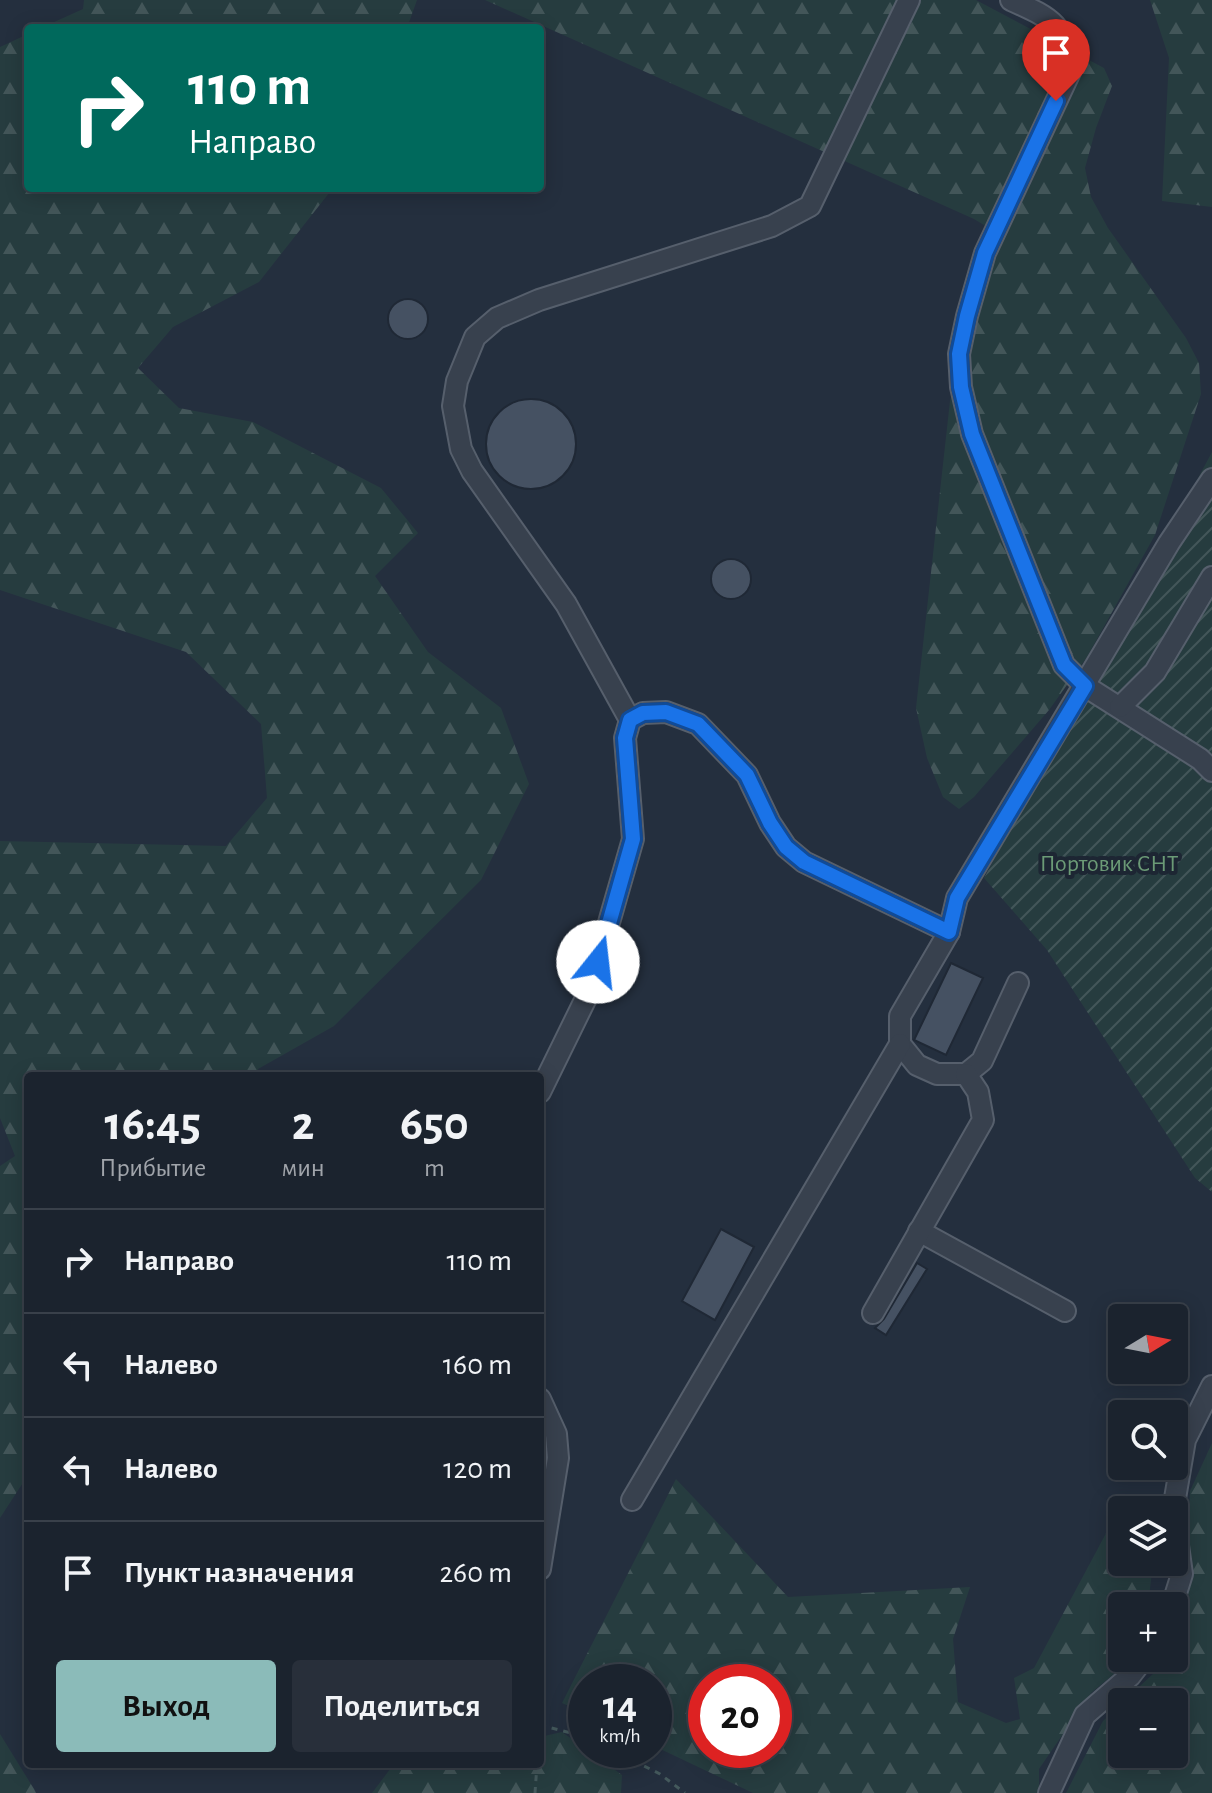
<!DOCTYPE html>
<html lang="ru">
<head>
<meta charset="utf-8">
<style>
	body { margin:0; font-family:"Alegreya Sans",sans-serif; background:#282f3a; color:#f1f3f6; height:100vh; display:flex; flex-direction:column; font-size:30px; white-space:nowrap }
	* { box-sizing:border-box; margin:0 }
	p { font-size:26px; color:#a0a4aa }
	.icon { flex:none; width:44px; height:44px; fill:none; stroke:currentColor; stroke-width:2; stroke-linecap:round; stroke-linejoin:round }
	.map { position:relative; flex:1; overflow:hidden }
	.details { position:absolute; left:24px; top:1072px; width:520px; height:696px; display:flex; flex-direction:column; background:#1b232e; border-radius:8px; box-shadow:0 4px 20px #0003,0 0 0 2px #39404a }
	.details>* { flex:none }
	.guide { position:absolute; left:24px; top:24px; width:520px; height:168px; border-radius:8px; box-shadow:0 4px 20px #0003,0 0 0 2px #39404a; background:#00695c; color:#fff; overflow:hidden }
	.needle { width:52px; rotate:80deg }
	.controls { position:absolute; left:1108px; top:1304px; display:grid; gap:16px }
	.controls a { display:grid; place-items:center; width:80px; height:80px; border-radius:8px; background:#1b232e; box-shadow:0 4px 20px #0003,0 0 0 2px #39404a; font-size:40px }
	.speed { position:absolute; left:568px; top:1664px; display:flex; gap:16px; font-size:40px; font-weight:700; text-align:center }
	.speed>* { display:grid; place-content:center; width:104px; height:104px; border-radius:50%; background:#1b232e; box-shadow:0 4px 20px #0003,0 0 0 2px #39404a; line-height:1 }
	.speed small { font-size:20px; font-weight:400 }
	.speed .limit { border:12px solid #d22; background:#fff; color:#111 }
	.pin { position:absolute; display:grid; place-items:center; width:68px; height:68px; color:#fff; margin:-82px -34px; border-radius:50% 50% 50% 0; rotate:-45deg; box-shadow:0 0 8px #0007 }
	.pin .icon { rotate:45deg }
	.me { position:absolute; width:88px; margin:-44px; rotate:16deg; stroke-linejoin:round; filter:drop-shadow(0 0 6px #0008) }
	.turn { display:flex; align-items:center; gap:28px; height:168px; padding:0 32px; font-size:36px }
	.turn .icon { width:104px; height:104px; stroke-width:2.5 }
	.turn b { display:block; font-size:56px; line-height:68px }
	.eta { display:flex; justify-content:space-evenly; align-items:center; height:136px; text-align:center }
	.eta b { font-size:48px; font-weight:600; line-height:56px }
	.action { display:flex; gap:16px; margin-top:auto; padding:16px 32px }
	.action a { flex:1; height:92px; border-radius:8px; background:#8bbbb9; color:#111; font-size:32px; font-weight:600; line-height:92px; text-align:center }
	.action a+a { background:#282f3a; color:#f1f3f6 }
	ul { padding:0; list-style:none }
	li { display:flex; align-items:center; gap:24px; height:104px; padding:0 32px; border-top:2px solid #39404a }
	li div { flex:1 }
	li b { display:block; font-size:30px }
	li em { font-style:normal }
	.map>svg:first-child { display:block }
	.forest { fill:url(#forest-firs); fill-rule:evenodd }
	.garden { fill:url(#garden-furrows) }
	.building { fill:#455162; stroke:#1f2835; stroke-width:2 }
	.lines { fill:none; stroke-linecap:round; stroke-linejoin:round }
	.minor-casing { stroke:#565f6c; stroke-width:24 }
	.path { stroke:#44595c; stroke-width:3; stroke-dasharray:6 6; stroke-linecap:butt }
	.minor { stroke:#38414e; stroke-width:20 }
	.route-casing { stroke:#114b97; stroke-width:20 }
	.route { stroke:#1a73e8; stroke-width:14 }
	.labels { text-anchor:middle; stroke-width:8; stroke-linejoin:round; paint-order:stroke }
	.park-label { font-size:24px; fill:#6b9a76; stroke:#1d2633 }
</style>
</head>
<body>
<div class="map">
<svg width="1212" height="1793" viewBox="0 0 1212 1793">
	<defs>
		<pattern id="forest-firs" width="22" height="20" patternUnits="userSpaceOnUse" patternTransform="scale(2)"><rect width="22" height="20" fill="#263c3f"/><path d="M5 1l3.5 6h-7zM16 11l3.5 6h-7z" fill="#435659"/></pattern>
		<pattern id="garden-furrows" width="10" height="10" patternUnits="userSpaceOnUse" patternTransform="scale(2)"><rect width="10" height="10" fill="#263c3f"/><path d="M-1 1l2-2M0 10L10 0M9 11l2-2" fill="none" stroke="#435659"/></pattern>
	</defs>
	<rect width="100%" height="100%" fill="#242f3e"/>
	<g class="forest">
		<polygon points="84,0 417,0 407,28 41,28 83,9"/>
		<polygon points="485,0 976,0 1104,68 1112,86 1096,128 1085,168 1091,197 1108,228 1186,338 1199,363 1201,394 1155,535 1087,657 1049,710 974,797 959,809 943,797 927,758 916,708 950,401 994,231 974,219"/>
		<polygon points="1150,0 1212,0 1212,207 1162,201 1169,58"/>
		<polygon points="28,34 28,188 333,188 259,282 173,327 138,368 179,408 253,422 381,488 418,533 375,576 428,652 501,708 529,784 481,880 334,1026 258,1069 260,1076 28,1076 28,1475 0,1518 0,1166 15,1156 0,1118 0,841 226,846 267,798 261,724 186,652 0,590 0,47"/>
		<polygon points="1212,1443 1212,1793 1066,1793 1103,1721 1122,1703 1122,1754 1174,1754 1174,1702 1123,1702 1170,1658 1174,1658 1174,1654 1182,1646 1190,1491"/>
		<path d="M676 1479 788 1597 970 1587 953 1639 958 1702 1006 1723 1020 1719 1014 1678 1034 1668 1119 1509 1122 1511V1562H1153L1148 1606H1122V1658H1133L1091 1693 1039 1769V1793H753L654 1746V1682H586V1714L562 1703ZM706 1682H774V1750H706Z"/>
		<polygon points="562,1732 622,1775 621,1793 372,1793 394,1764 540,1764 540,1737"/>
		<polygon points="0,1734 34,1789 36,1793 0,1793"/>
	</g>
	<polygon class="garden" points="1212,452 1212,1192 1195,1178 1047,950 984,878"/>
	<g class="building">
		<circle cx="408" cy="319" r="20"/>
		<circle cx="531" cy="444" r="45"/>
		<circle cx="731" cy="579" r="20"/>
		<polygon points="951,963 983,978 946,1055 914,1040"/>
		<polygon points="721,1229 754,1247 715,1320 682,1301"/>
		<polygon points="917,1263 927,1269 886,1335 875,1328 884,1319"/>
	</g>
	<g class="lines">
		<g class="minor-casing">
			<g id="minor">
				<path d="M1011 0C1053 19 1065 24 1070 72L985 253 967 316 959 354 961 387 972 434 1064 665 1085 686 1200 759 1212 771"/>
				<polyline points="1120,707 1155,672 1212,577"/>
				<polyline points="630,720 566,604 472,471 461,449 453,406 457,381 475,337 497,318 539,300 772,226 810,206 909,0"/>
				<polyline points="1018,983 982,1061 966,1074 937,1074 917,1065 900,1044 900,1016 949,932 957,898 1169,543 1212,479"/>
				<polyline points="540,1092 589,992 633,839 625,738 630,720 643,713 666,712 698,724 747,775 770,823 786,847 804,862 949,932"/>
				<polyline points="919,1231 1065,1311"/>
				<polyline points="873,1313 983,1120 978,1092 966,1074"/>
				<polyline points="540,1399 556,1434 558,1458 540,1569"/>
				<polyline points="632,1500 900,1044"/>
				<polyline points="1173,1510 1185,1440 1212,1386"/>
				<polyline points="1172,1606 1182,1574 1174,1517"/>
				<polyline points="1049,1793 1085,1715 1130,1676 1144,1658"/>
			</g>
		</g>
		<g class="path">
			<polyline points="540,1725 586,1737"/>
			<polyline points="612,1750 660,1774 685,1793"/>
			<polyline points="535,1793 537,1764"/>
		</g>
		<use href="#minor" class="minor"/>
	</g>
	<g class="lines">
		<g class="route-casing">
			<polyline id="route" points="598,962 633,839 625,738 630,720 643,713 666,712 698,724 747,775 770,823 786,847 804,862 949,932 957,898 1085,686 1064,665 972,434 961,387 959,354 967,316 985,253 1056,101"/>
		</g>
		<use href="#route" class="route"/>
	</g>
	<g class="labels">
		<g class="park-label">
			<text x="1109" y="871">Портовик СНТ</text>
		</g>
	</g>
</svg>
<div class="controls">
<a><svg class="needle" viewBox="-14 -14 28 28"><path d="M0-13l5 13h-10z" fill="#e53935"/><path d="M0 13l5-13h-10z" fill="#a0a4aa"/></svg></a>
<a><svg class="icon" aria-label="search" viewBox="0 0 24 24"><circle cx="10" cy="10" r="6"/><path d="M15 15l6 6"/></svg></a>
<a><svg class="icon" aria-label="layers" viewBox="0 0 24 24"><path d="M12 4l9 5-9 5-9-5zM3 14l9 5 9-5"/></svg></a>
<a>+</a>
<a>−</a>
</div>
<div class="speed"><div>14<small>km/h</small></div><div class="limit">20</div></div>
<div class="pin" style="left:1056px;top:101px;background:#d93025"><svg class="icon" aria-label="arrive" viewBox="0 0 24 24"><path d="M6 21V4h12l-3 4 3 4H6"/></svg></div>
<svg class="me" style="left:598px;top:962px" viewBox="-20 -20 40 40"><circle r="19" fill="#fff"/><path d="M0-13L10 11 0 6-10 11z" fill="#1a73e8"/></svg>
<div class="guide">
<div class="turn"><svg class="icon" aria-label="right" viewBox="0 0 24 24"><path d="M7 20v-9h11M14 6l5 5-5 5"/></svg><div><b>110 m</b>Направо</div></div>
</div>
<section class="details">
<div class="eta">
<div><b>16:45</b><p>Прибытие</p></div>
<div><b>2</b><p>мин</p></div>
<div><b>650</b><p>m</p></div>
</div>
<ul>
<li><svg class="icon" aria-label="right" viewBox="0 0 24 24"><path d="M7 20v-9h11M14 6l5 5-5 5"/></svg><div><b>Направо</b></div><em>110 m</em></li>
<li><svg class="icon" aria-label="left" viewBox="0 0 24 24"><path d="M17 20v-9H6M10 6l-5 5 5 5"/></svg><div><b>Налево</b></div><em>160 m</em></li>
<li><svg class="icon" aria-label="left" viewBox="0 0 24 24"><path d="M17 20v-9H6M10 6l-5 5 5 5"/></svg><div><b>Налево</b></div><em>120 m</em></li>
<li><svg class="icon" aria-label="arrive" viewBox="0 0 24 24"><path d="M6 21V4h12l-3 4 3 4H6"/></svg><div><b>Пункт назначения</b></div><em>260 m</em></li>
</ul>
<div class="action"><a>Выход</a><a>Поделиться</a></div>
</section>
</div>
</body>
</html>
